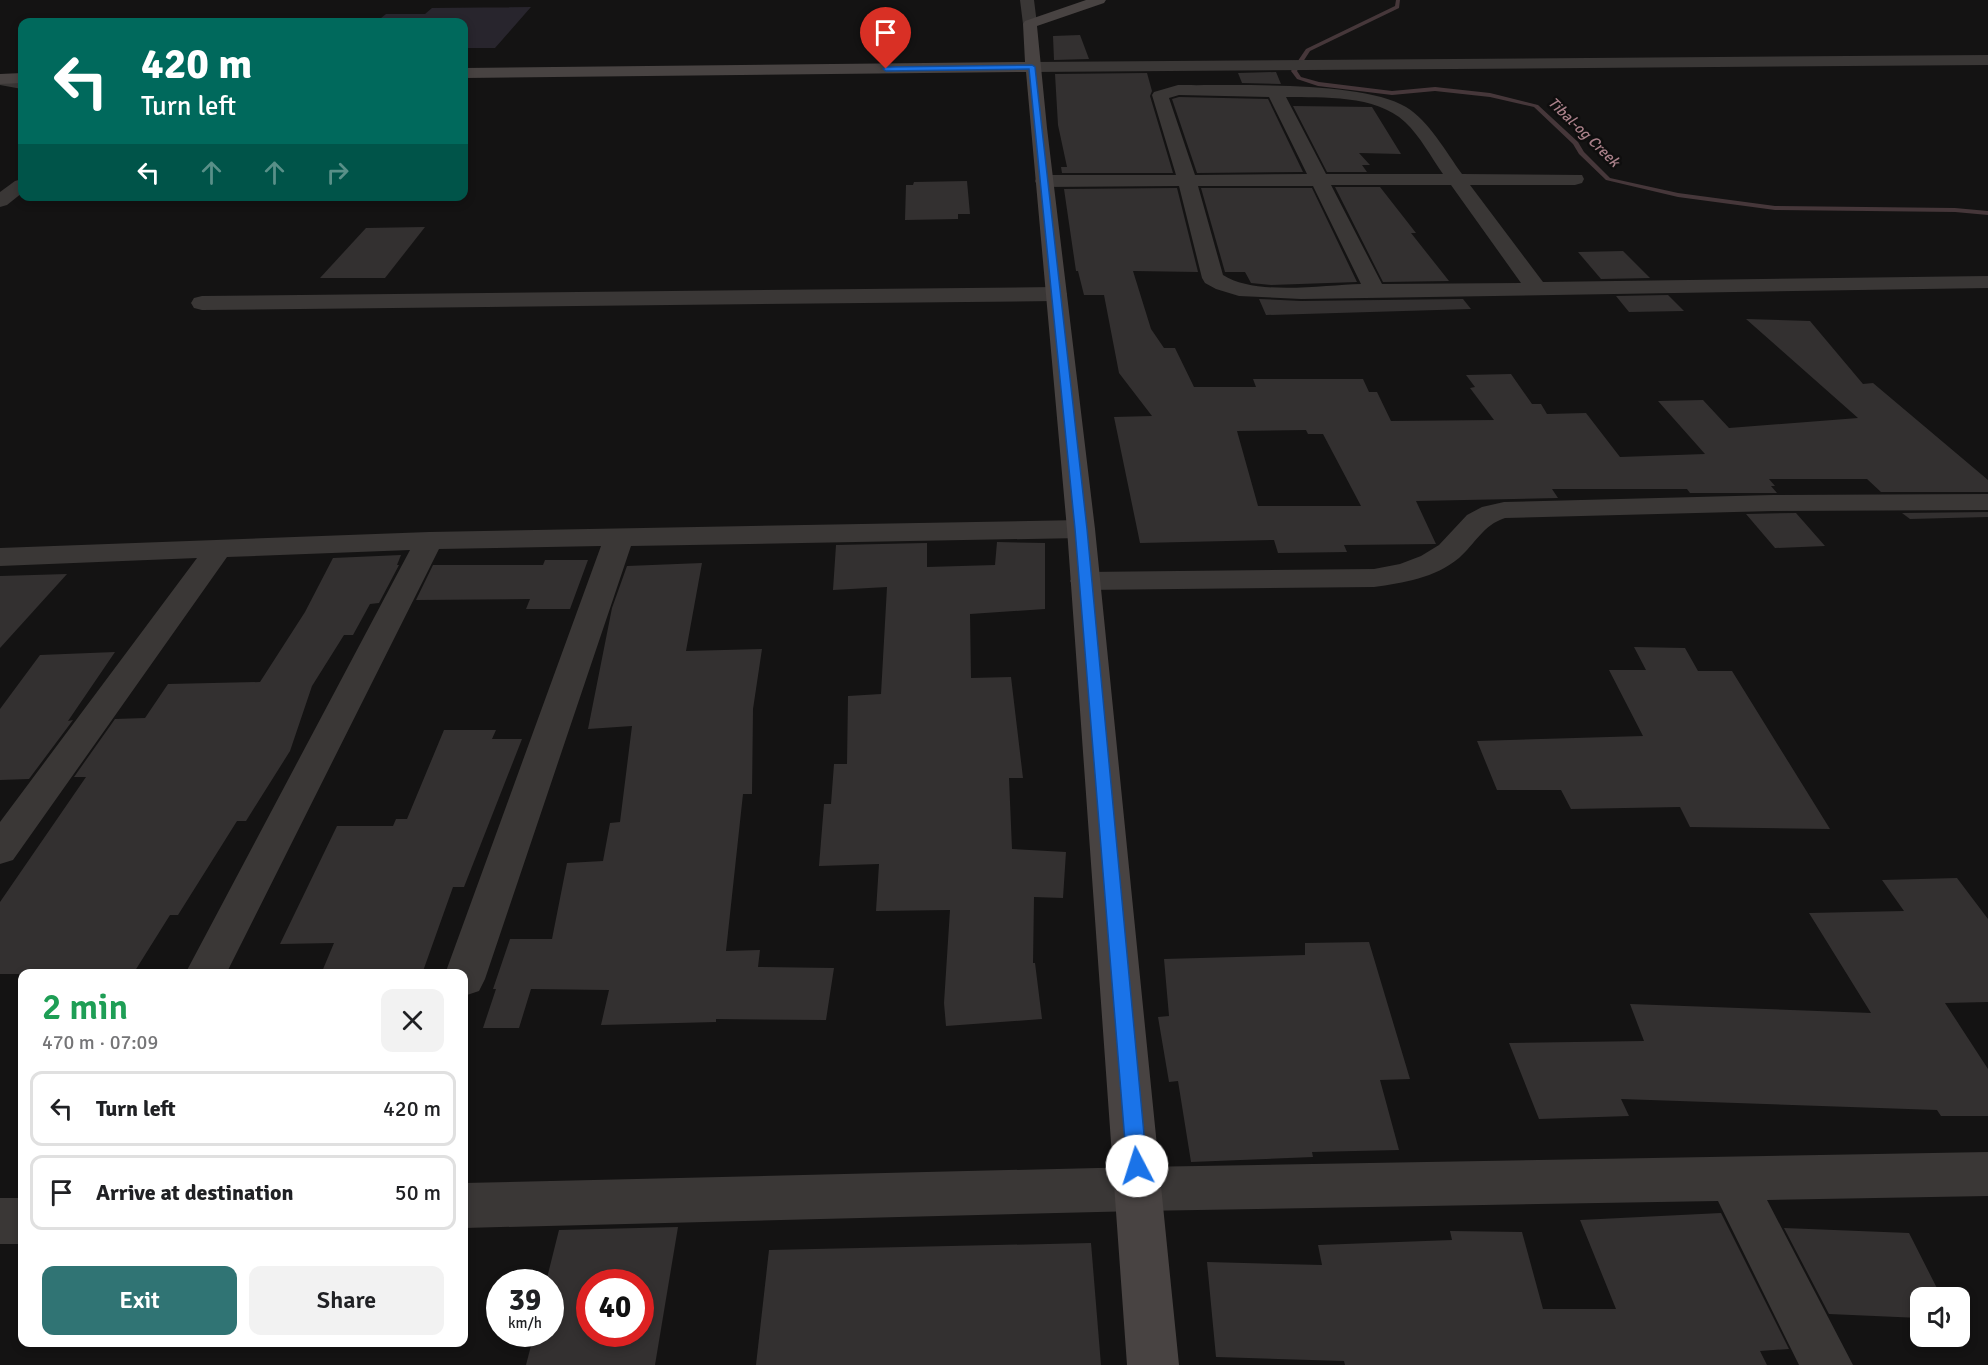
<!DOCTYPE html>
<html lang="en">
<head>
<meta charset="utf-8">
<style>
	body { margin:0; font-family:Signika,sans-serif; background:#f2f2f2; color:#202124; height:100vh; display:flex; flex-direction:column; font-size:22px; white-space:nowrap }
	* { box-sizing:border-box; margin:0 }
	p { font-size:20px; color:#757577 }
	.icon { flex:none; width:33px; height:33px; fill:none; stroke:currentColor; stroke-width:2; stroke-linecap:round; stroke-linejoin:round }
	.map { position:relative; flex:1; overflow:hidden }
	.side { position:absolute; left:18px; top:969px; width:450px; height:378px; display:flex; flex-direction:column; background:#fff; border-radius:12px; box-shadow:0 3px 9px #0003 }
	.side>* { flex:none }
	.guide { position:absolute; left:18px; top:18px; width:450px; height:183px; border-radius:12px; box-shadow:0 3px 9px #0003; background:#00695c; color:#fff; overflow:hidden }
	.controls { position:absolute; left:1910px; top:1287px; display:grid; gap:12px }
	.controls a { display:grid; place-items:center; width:60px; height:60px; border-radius:12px; background:#fff; box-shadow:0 3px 9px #0003; font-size:30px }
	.speed { position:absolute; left:486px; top:1269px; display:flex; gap:12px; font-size:30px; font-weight:700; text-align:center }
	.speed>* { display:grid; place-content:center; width:78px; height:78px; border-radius:50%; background:#fff; box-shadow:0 3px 9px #0003; line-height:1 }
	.speed small { font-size:15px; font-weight:400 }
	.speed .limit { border:9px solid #d22; background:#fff; color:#111 }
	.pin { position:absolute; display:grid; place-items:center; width:51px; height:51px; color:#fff; margin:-62px -26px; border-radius:50% 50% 50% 0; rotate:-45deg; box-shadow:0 0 6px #0007 }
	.pin .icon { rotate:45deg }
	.me { position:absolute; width:66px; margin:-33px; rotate:355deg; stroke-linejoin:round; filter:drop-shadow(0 0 4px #0008) }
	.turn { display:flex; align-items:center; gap:21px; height:126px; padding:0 24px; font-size:27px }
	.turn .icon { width:78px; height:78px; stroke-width:2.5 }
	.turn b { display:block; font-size:42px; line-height:51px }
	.lanes { display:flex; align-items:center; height:57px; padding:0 24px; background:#0003; justify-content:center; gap:30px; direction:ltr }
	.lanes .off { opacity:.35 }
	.round { display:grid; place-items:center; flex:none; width:63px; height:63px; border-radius:12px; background:#f2f2f2 }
	.summary { display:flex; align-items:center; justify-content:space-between; height:102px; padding:0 24px }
	h1 { font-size:36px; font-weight:600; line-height:45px; color:#1e9e55 }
	.primary-button { display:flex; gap:12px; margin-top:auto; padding:12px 24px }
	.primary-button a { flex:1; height:69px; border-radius:12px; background:#307474; color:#fff; font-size:24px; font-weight:600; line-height:69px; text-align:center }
	.primary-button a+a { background:#f2f2f2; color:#202124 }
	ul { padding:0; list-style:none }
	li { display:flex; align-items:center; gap:18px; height:75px; margin:0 12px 9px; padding:0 12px; border:3px solid #e0e0e0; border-radius:12px }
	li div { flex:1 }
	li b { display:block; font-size:22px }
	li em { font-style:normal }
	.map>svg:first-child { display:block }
	.green { fill:#28252d }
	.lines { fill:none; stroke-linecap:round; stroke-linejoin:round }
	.stream { fill:#46373a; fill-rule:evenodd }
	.building { fill:#333030; fill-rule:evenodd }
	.street { fill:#3a3736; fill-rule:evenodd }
	.secondary { fill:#484342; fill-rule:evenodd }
	.route { fill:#1a73e8; stroke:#114b97; stroke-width:1.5 }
	.labels { text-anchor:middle; stroke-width:5; stroke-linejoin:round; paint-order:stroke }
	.far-water-label { font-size:15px; font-style:italic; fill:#aa818a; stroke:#0f0e0e }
</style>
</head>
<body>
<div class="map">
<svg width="1988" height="1365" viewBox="0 0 1988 1365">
	<rect width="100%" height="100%" fill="#141313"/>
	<polygon class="green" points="531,7 495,48 464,48 464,22 376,22 386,14 425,14 432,8"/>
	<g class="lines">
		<polygon class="stream" points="1396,0 1400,0 1399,8 1310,51 1297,71 1301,77 1319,82 1392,91 1435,87 1490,93 1538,105 1578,142 1584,152 1610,178 1678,193 1775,206 1955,208 1988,211 1988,215 1955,212 1775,210 1678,197 1606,180 1579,154 1573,144 1534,107 1490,97 1435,91 1392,95 1318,86 1297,79 1291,71 1306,49 1395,6"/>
	</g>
	<g class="building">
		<polygon points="1080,35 1089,59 1054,60 1053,36"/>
		<polygon points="1276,72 1281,84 1242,83 1238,73"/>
		<polygon points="1147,73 1152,91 1150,96 1173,173 1062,173 1061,167 1067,167 1058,125 1055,74"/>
		<polygon points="1179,97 1268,99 1303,172 1197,173 1172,99"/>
		<polygon points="1293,106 1372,107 1401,154 1359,153 1370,165 1362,165 1367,172 1327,172"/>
		<polygon points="967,181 970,214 958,214 958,219 905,220 906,185 913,185 914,182"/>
		<polygon points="1335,187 1380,187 1416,233 1411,233 1449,281 1383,282"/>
		<path d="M1177 188 1198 272 1133 271 1151 329 1164 348H1175L1194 387H1256L1253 379H1363L1369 392H1377L1391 421 1494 420 1470 388 1475 387 1466 375 1511 374 1532 404H1541L1547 414 1586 413 1620 457 1705 454 1658 401 1703 400 1729 428 1858 418 1746 319 1810 321 1863 384 1873 383 1988 480V492H1881L1867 479H1769L1775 486H1771L1777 493H1690L1687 489H1552L1558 498 1416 501 1436 544 1344 545 1347 552 1278 553 1274 540 1140 543 1114 417 1152 416 1119 373 1104 295H1084L1078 271H1076L1064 189ZM1306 430 1308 434H1323L1361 506H1258L1237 431Z"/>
		<polygon points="1201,188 1312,188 1357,282 1271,285 1251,283 1245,272 1225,272"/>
		<polygon points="425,227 385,278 320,278 366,228"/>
		<polygon points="1623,251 1650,278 1601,279 1578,252"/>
		<polygon points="1668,295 1684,311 1629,312 1616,296"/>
		<polygon points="1259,299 1301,301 1463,299 1471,309 1266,315"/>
		<polygon points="1988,512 1988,517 1910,519 1902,513"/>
		<polygon points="1796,513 1825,546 1775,548 1746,514"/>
		<polygon points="997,542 1045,543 1045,609 970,614 971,678 1011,677 1023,778 1009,778 1012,849 1066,852 1063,898 1034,897 1033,963 1035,963 1042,1019 946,1026 944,1003 950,910 876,911 879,864 819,866 824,804 831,804 834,764 847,764 848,696 881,694 887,587 833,590 836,545 927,543 927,567 995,565"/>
		<polygon points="401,555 397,565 399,565 379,603 370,604 353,635 344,635 312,686 290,751 246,821 237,821 178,915 170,915 133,974 0,974 0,902 86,777 74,777 115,719 145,718 168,684 260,682 305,612 333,558"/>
		<polygon points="545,560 588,560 570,609 526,609 530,599 416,600 433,565 543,565"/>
		<polygon points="702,563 686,651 762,649 753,709 752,794 743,794 726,951 760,950 758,967 834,968 826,1020 716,1019 716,1022 601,1025 609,990 531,989 519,1028 483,1028 496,989 493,989 510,939 552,939 567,863 603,861 610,823 620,822 632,726 588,729 612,608 627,566"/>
		<polygon points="67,574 0,648 0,576"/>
		<polygon points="1634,647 1685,648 1698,671 1732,671 1830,829 1690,827 1680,807 1571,809 1561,790 1497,790 1477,741 1643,736 1609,670 1646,670"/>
		<polygon points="115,652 68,721 73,720 29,779 0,780 0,709 40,655"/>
		<polygon points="444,730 496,730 492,739 522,739 464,887 453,887 422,974 321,974 334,943 280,944 337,826 393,826 396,819 407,819"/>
		<polygon points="1957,878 1988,919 1988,1002 1945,1003 1988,1069 1988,1116 1941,1116 1937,1110 1621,1099 1629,1116 1539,1119 1509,1043 1644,1041 1630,1004 1871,1013 1809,913 1904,911 1882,880"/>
		<polygon points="1369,942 1410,1079 1380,1080 1399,1150 1312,1152 1313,1157 1191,1162 1178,1081 1169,1082 1158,1017 1169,1016 1164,959 1305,955 1305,943"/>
		<polygon points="1721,1213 1789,1349 1760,1351 1767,1365 1345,1365 1344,1361 1216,1357 1207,1262 1322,1265 1318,1245 1452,1240 1450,1231 1522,1232 1543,1309 1616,1309 1580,1220"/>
		<path d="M678 1227 655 1365H526L534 1334H550V1282H546L559 1230ZM590 1282H640V1334H590Z"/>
		<polygon points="1784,1228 1909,1233 1942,1298 1920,1298 1920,1318 1829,1314"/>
		<polygon points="1091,1243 1101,1365 756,1365 769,1250"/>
	</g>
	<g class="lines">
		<g class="street">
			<polygon points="1020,0 1034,0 1037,24 1035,27 1030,28 1023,24"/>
			<polygon points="1988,55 1988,65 1032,72 1024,67 1032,62"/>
			<polygon points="0,75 22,79 22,89 0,85"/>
			<path d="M1178 85C1233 86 1362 80 1406 107 1429 121 1446 152 1462 174L1582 175 1584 179 1582 183 1575 185H1470L1543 282 1988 276V288L1301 299 1239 296 1216 289 1205 283 1202 278 1179 186 1044 187 1037 185 1035 181 1037 177 1044 175H1176L1152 95 1154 92ZM1179 95 1269 97 1307 174 1195 175 1169 98ZM1286 97C1323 98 1375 94 1405 122 1420 136 1431 157 1443 174H1326ZM1331 185H1451L1521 283 1382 284ZM1198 186H1313L1361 284C1323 285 1255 296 1223 275Z"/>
			<polygon points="22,179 22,193 7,205 0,207 0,192 15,181"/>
			<polygon points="1056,287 1064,289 1067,294 1064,299 1056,301 202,310 194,308 191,303 194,298 202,296"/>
			<path d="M1988 494V510L1773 511 1505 518C1483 525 1475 544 1459 558 1435 578 1403 583 1374 587L1085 590 1074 587 1070 581 1074 575 1085 572 1374 569 1400 564 1421 556 1439 545 1467 515 1482 507 1504 502 1773 495Z"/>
			<polygon points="1081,520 1091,523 1095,529 1091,535 1081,538 631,546 485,979 479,991 464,996 464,974 445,974 601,546 439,549 226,974 185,974 410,550 227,557 13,860 0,864 0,822 197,558 0,566 0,548 429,532"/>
			<polygon points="1988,1152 1988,1196 1767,1200 1853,1365 1799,1365 1718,1201 1139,1211 464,1228 464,1183 1139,1167"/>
			<rect x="0" y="1198" width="22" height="46"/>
		</g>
		<g class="secondary">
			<polygon points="1086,0 1106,0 1104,3 1037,26 1047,128 1095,529 1179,1365 1127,1365 1067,529 1026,72 464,78 464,68 1025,62 1023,24 1025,21"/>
			<polygon points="22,73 22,83 0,84 0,74"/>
		</g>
	</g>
	<polygon class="route" points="1032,65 1035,67 1087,529 1147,1166 1144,1172 1137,1175 1130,1172 1127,1166 1075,529 1029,69 886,71 883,69 886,67"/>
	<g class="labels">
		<g class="far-water-label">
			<text transform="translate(1584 132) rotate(44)" y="5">Tibal-og Creek</text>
		</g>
	</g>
</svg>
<div class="controls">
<a><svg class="icon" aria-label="sound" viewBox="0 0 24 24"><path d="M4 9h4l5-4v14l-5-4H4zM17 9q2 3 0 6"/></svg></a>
</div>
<div class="speed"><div>39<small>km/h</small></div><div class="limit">40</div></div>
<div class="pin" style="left:886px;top:69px;background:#d93025"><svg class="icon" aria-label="arrive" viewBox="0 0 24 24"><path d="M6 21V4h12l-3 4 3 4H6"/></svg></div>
<svg class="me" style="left:1137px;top:1166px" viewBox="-20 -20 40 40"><circle r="19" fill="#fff"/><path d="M0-13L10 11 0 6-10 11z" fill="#1a73e8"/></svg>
<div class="guide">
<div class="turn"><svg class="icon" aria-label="left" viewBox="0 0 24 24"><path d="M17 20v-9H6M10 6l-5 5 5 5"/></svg><div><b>420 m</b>Turn left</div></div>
<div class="lanes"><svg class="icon" aria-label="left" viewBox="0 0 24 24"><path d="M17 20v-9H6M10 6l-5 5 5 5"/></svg><svg class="icon off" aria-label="ahead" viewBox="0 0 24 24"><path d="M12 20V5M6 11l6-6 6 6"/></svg><svg class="icon off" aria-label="ahead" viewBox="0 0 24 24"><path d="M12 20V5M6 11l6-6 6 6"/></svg><svg class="icon off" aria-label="right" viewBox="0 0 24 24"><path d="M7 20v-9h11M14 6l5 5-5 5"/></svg></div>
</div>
<section class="side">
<div class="summary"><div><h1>2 min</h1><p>470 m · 07:09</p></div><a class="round"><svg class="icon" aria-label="close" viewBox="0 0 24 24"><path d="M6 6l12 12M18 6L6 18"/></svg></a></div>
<ul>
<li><svg class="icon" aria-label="left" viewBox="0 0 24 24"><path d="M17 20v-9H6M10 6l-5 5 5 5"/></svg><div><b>Turn left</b></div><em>420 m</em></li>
<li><svg class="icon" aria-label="arrive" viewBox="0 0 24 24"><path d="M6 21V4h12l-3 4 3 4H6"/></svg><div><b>Arrive at destination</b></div><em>50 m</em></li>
</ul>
<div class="primary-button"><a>Exit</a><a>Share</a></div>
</section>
</div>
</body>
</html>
